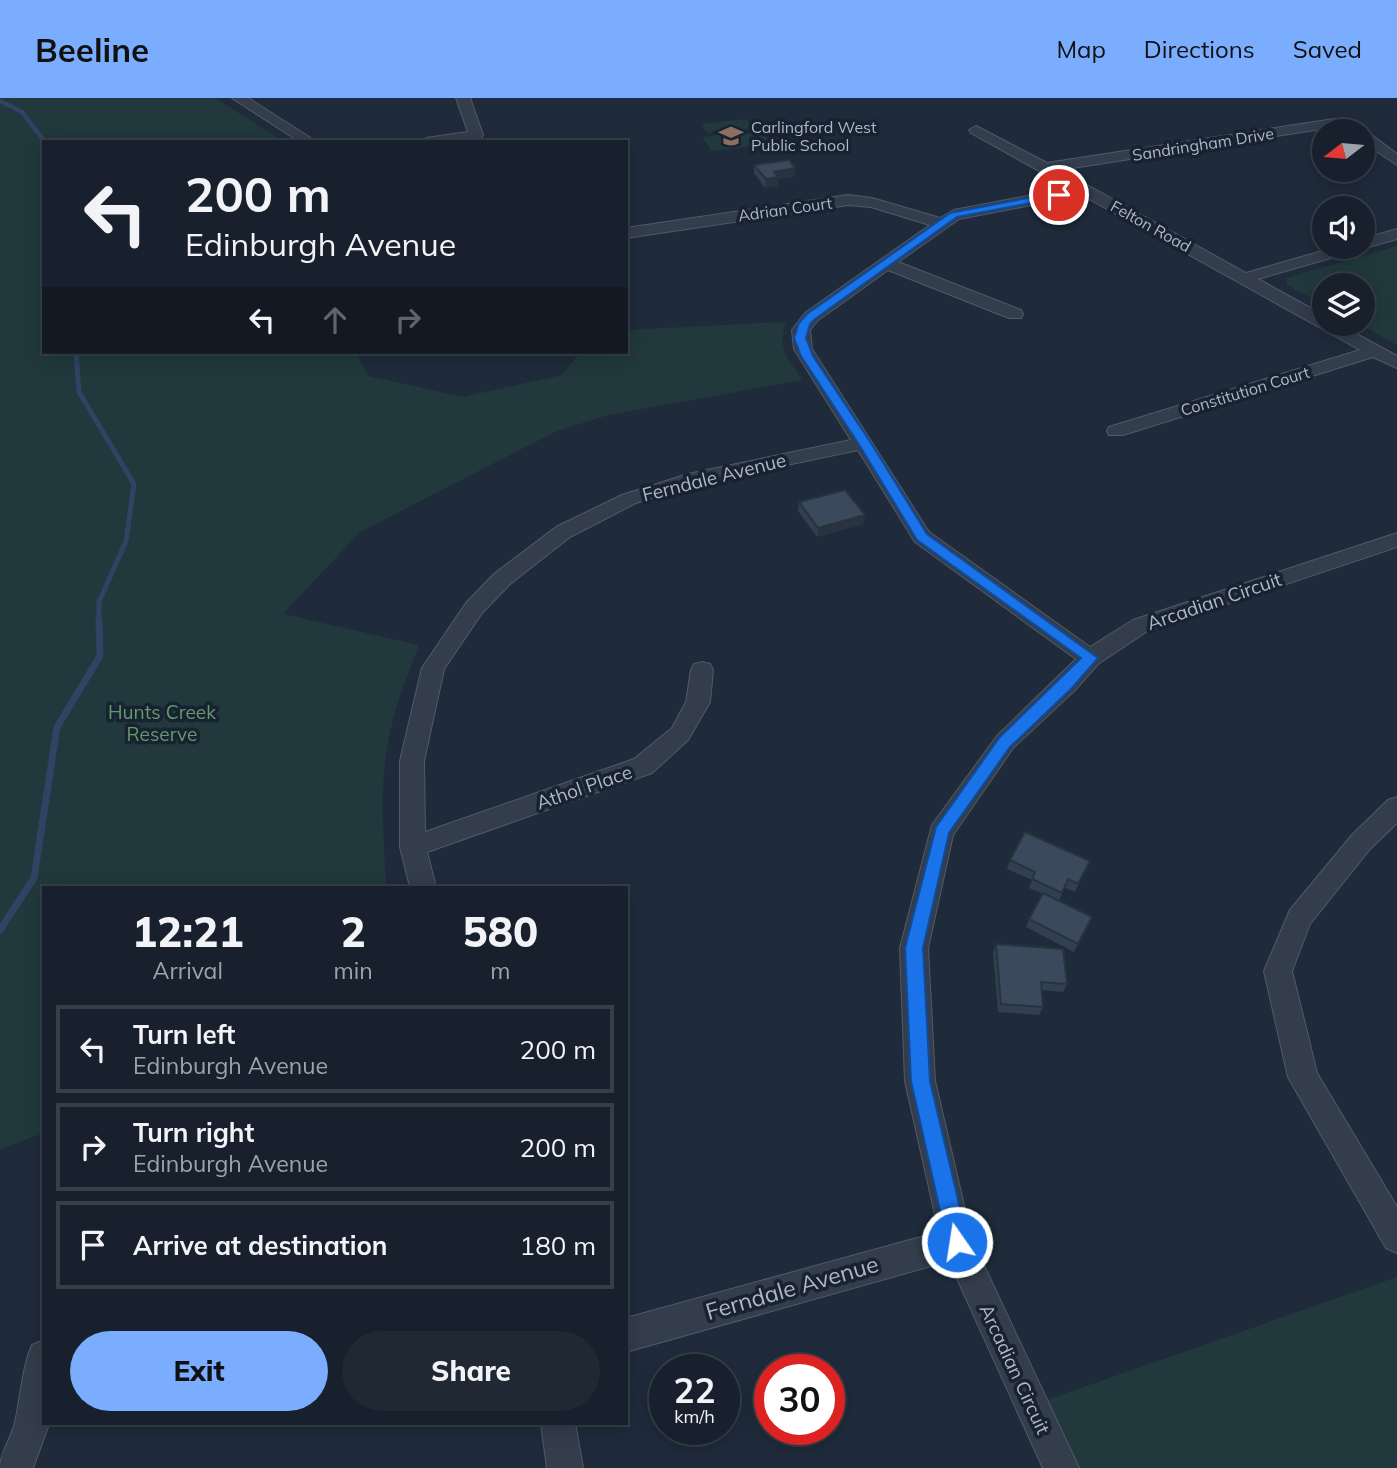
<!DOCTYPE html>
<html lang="en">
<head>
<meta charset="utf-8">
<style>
	body { margin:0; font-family:Mulish,sans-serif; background:#202834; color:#f1f3f6; height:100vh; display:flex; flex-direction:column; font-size:26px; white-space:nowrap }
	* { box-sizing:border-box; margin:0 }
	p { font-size:23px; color:#9ea3a9 }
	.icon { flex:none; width:38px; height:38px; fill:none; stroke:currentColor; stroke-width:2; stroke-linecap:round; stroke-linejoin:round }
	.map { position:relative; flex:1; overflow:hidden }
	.drawer { position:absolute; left:42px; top:788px; width:586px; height:539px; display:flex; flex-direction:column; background:#17202c; border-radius:0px; box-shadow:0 4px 18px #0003,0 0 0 2px #363e48 }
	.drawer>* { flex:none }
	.hud { position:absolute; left:42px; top:42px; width:586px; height:214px; border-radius:0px; box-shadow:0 4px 18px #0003,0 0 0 2px #363e48; background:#17202c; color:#f1f3f6; overflow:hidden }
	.needle { width:46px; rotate:254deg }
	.tools { position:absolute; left:1312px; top:21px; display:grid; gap:14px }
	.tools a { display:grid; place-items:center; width:63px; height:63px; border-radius:50%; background:#17202c; box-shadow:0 4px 18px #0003,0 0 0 2px #363e48; font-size:35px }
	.speed { position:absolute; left:649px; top:1256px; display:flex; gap:14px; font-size:35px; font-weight:700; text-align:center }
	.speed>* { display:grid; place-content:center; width:91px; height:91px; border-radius:50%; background:#17202c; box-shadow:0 4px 18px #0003,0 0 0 2px #363e48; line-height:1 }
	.speed small { font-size:18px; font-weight:400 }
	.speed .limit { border:10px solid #d22; background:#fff; color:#111 }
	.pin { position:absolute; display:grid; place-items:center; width:60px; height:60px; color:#fff; margin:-30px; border:4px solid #fff; border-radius:50%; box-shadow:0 2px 7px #0007 }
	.me { position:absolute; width:77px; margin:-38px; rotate:347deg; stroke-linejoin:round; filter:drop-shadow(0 0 5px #0008) }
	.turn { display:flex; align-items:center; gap:24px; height:147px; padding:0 28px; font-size:32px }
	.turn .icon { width:91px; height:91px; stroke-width:2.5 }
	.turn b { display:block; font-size:49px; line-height:60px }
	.lanes { display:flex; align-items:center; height:66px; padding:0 28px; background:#0003; justify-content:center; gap:35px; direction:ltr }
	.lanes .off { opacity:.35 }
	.eta { display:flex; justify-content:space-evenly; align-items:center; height:119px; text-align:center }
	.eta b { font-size:42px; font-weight:800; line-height:49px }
	.button { display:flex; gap:14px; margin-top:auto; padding:14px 28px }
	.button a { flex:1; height:80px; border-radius:42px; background:#7badff; color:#111; font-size:28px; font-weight:800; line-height:80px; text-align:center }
	.button a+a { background:#202834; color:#f1f3f6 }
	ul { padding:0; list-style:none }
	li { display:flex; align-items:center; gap:21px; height:88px; margin:0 14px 10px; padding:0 14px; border:4px solid #363e48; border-radius:0px }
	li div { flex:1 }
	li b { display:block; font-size:26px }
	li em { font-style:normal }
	header { display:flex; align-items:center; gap:42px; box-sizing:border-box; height:98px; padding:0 35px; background:#7badff; color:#111 }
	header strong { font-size:33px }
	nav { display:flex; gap:38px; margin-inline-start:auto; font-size:24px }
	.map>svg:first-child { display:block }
	.green { fill:#21393c }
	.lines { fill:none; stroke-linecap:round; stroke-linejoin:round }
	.stream-far2 { stroke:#2f4463; stroke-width:4.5 }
	.stream-far1 { stroke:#2f4463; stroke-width:5 }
	.stream { stroke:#2f4463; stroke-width:7 }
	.minor-casing { stroke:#505a69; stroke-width:2 }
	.minor { fill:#333d4b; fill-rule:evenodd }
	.wall { fill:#323f4e }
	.shaded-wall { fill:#293340 }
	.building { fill:#3a495b; stroke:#293340; stroke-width:2 }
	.route { fill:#1a73e8; stroke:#114b97; stroke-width:2 }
	.labels { text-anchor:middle; stroke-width:7; stroke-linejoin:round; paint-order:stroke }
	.far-poi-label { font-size:16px; fill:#adb7c8; stroke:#182230; text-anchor:start }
	.far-street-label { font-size:16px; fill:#adb7c8; stroke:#182230 }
	.street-label { font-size:19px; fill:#adb7c8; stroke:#182230 }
	.park-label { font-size:19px; fill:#629b6f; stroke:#182230 }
	.near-street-label { font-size:23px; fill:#adb7c8; stroke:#182230 }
</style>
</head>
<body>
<header>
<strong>Beeline</strong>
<nav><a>Map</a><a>Directions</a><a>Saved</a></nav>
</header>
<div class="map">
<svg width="1397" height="1370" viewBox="0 0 1397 1370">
	<rect width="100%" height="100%" fill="#1f2b3b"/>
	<g class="green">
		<path d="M0 0H215L282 42 275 44H44V254H356L369 278 463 299 562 277 580 254H626L627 232 786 224C777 252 787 259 803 282L608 317 557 333 360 434 283 516 419 547C407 579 394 610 388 644 379 692 384 741 386 789H44V1035L0 1051Z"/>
		<polygon points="746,21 752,30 707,35 701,26"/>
		<polygon points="761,32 770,46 711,53 702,39"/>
		<polygon points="1397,148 1397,247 1359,226 1363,226 1363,187 1325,187 1325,207 1287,187 1287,180"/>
		<polygon points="1397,1179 1397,1370 1069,1370 1041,1304"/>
	</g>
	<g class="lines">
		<polyline class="stream-far2" points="0,3 22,14 45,44"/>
		<polyline class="stream-far1" points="76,254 79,294 134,386 126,443 99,504 99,524"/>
		<polyline class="stream" points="0,832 34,780 57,629 100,558 99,522"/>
		<g class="minor-casing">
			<g id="minor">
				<polygon points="232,0 248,0 317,44 300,44"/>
				<polygon points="456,0 470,0 483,37 481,40 458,44 419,44 426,40 468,34"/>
				<polygon points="1334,21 1357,26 1397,56 1397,67 1363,44 1363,33 1334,29 1060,72 1246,175 1336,149 1363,149 1363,141 1397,131 1397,141 1258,181 1325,218 1325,226 1338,226 1397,258 1397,270 1373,259 1123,337 1109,337 1107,333 1109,329 1360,252 1082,97 959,121 898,164 1021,212 1023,216 1021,220 1009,220 888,172 817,223 810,232 812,251 929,434 1090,549 1133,522 1397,435 1397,449 1149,532 1098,566 1075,592 1013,650 953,737 928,850 935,983 972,1142 1079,1370 1043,1370 949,1163 626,1254 626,1220 939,1134 905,983 900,850 932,727 997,638 1076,561 915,444 858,352 692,387 636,405 570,439 510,486 482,515 444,571 424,663 425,734 634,661 672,630 686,604 691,572 694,566 702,564 710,566 713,572 710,604 688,642 652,675 427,754 436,789 410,789 400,749 400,663 422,570 466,505 494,476 556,429 622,397 688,376 851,342 794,251 792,232 805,215 930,127 871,109 848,107 626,140 626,130 848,97 872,100 940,120 954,112 1070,90 971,35 969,32 976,28 1047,65"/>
				<polygon points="1397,699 1397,725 1370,751 1310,826 1292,873 1317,975 1397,1109 1397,1155 1386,1150 1288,979 1264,873 1290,812 1352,737 1388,702"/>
				<path d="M44 1242V1325H49L48 1329 33 1370H0C0 1355 10 1342 14 1328 21 1301 21 1273 32 1247Z"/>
				<polygon points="541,1325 575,1325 583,1370 547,1370"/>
			</g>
		</g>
		<use href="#minor" class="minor"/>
	</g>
	<g class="wall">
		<polygon points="754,67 795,70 794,79 778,81 778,88 765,90 754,75"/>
		<polygon points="799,404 865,417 863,426 817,439 798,413"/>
		<polygon points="1010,762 1086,771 1075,794 1065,790 1059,803 1092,819 1074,854 1026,829 1029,821 1043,796 1029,790 1032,782 1007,771"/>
		<polygon points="996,846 1067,886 1063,894 1041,892 1043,909 1039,917 998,914 993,854"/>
	</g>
	<g class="shaded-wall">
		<polygon points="795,70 794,79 778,81 778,88 765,90 766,81 774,74"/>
		<polygon points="865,417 863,426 817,439 818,430"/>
	</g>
	<g class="building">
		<polygon points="789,62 795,70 774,74 778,79 766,81 754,67"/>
		<polygon points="845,392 865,417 818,430 799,404"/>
		<polygon points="1025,734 1090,763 1078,786 1068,781 1062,795 1032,781 1035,774 1010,762"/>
		<polygon points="1043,795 1092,819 1078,846 1029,821"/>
		<polygon points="996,846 1063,851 1067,886 1041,884 1043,909 1001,906"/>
	</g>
	<polygon class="route" points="1059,94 1064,97 1063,99 957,119 815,221 810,226 806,240 813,258 871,345 927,436 1098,560 1072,590 1010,649 949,735 923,850 930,983 968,1144 965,1152 957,1155 950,1152 947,1144 911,983 905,850 936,729 999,640 1081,560 917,442 858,345 801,258 794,240 799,225 807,216 950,115"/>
	<defs>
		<g id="school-bare" transform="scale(1.89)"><path d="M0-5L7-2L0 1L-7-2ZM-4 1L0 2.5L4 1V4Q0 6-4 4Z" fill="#8d6e63" stroke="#182230" stroke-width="2.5" paint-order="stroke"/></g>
	</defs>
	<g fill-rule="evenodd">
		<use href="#school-bare" x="731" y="38"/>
	</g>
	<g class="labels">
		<g class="far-poi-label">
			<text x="751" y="35">Carlingford West<tspan x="751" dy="18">Public School</tspan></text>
		</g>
		<g class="far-street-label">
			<text transform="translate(1203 46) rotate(-9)" y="6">Sandringham Drive</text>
			<text transform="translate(785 111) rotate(-8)" y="6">Adrian Court</text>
			<text transform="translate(1151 128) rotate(29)" y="6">Felton Road</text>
			<text transform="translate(1245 293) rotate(-17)" y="6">Constitution Court</text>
		</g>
		<g class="street-label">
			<text transform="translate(714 379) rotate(-14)" y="7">Ferndale Avenue</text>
			<text transform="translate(1214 503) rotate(-19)" y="7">Arcadian Circuit</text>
			<text transform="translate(584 689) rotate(-19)" y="7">Athol Place</text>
			<text transform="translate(1015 1271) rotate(65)" y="7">Arcadian Circuit</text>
		</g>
		<g class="park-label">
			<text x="162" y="621">Hunts Creek<tspan x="162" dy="22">Reserve</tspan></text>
		</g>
		<g class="near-street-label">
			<text transform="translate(792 1190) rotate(-16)" y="8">Ferndale Avenue</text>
		</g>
	</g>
</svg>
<div class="tools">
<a><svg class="needle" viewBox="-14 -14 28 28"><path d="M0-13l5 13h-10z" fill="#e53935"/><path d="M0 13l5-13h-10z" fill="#9ea3a9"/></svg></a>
<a><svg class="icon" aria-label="sound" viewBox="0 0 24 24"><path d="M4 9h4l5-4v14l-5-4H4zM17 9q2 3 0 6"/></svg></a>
<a><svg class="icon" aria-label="layers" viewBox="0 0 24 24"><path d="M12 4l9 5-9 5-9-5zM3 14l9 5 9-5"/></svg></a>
</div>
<div class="speed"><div>22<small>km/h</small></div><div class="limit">30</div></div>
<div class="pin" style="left:1059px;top:97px;background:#d93025"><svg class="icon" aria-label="arrive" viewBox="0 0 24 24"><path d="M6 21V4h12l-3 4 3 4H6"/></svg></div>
<svg class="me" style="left:957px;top:1144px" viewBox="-20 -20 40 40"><circle r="17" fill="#1a73e8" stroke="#fff" stroke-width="3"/><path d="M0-11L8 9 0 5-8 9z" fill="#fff"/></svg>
<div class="hud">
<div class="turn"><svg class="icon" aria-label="left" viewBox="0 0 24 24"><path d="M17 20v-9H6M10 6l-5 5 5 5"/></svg><div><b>200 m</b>Edinburgh Avenue</div></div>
<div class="lanes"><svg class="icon" aria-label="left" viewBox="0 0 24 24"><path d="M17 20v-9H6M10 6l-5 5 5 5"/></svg><svg class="icon off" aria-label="ahead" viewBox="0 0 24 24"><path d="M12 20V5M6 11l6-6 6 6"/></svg><svg class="icon off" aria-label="right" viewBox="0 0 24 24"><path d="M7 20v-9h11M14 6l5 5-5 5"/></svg></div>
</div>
<section class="drawer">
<div class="eta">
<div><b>12:21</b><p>Arrival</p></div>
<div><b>2</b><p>min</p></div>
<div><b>580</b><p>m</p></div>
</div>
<ul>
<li><svg class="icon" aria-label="left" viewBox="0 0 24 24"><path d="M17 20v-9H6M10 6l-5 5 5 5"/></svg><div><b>Turn left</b><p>Edinburgh Avenue</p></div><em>200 m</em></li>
<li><svg class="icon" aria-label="right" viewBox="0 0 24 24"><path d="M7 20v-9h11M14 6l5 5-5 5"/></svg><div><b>Turn right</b><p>Edinburgh Avenue</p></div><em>200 m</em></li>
<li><svg class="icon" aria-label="arrive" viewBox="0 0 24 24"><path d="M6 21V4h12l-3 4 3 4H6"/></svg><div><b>Arrive at destination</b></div><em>180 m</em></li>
</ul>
<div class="button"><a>Exit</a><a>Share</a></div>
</section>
</div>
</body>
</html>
